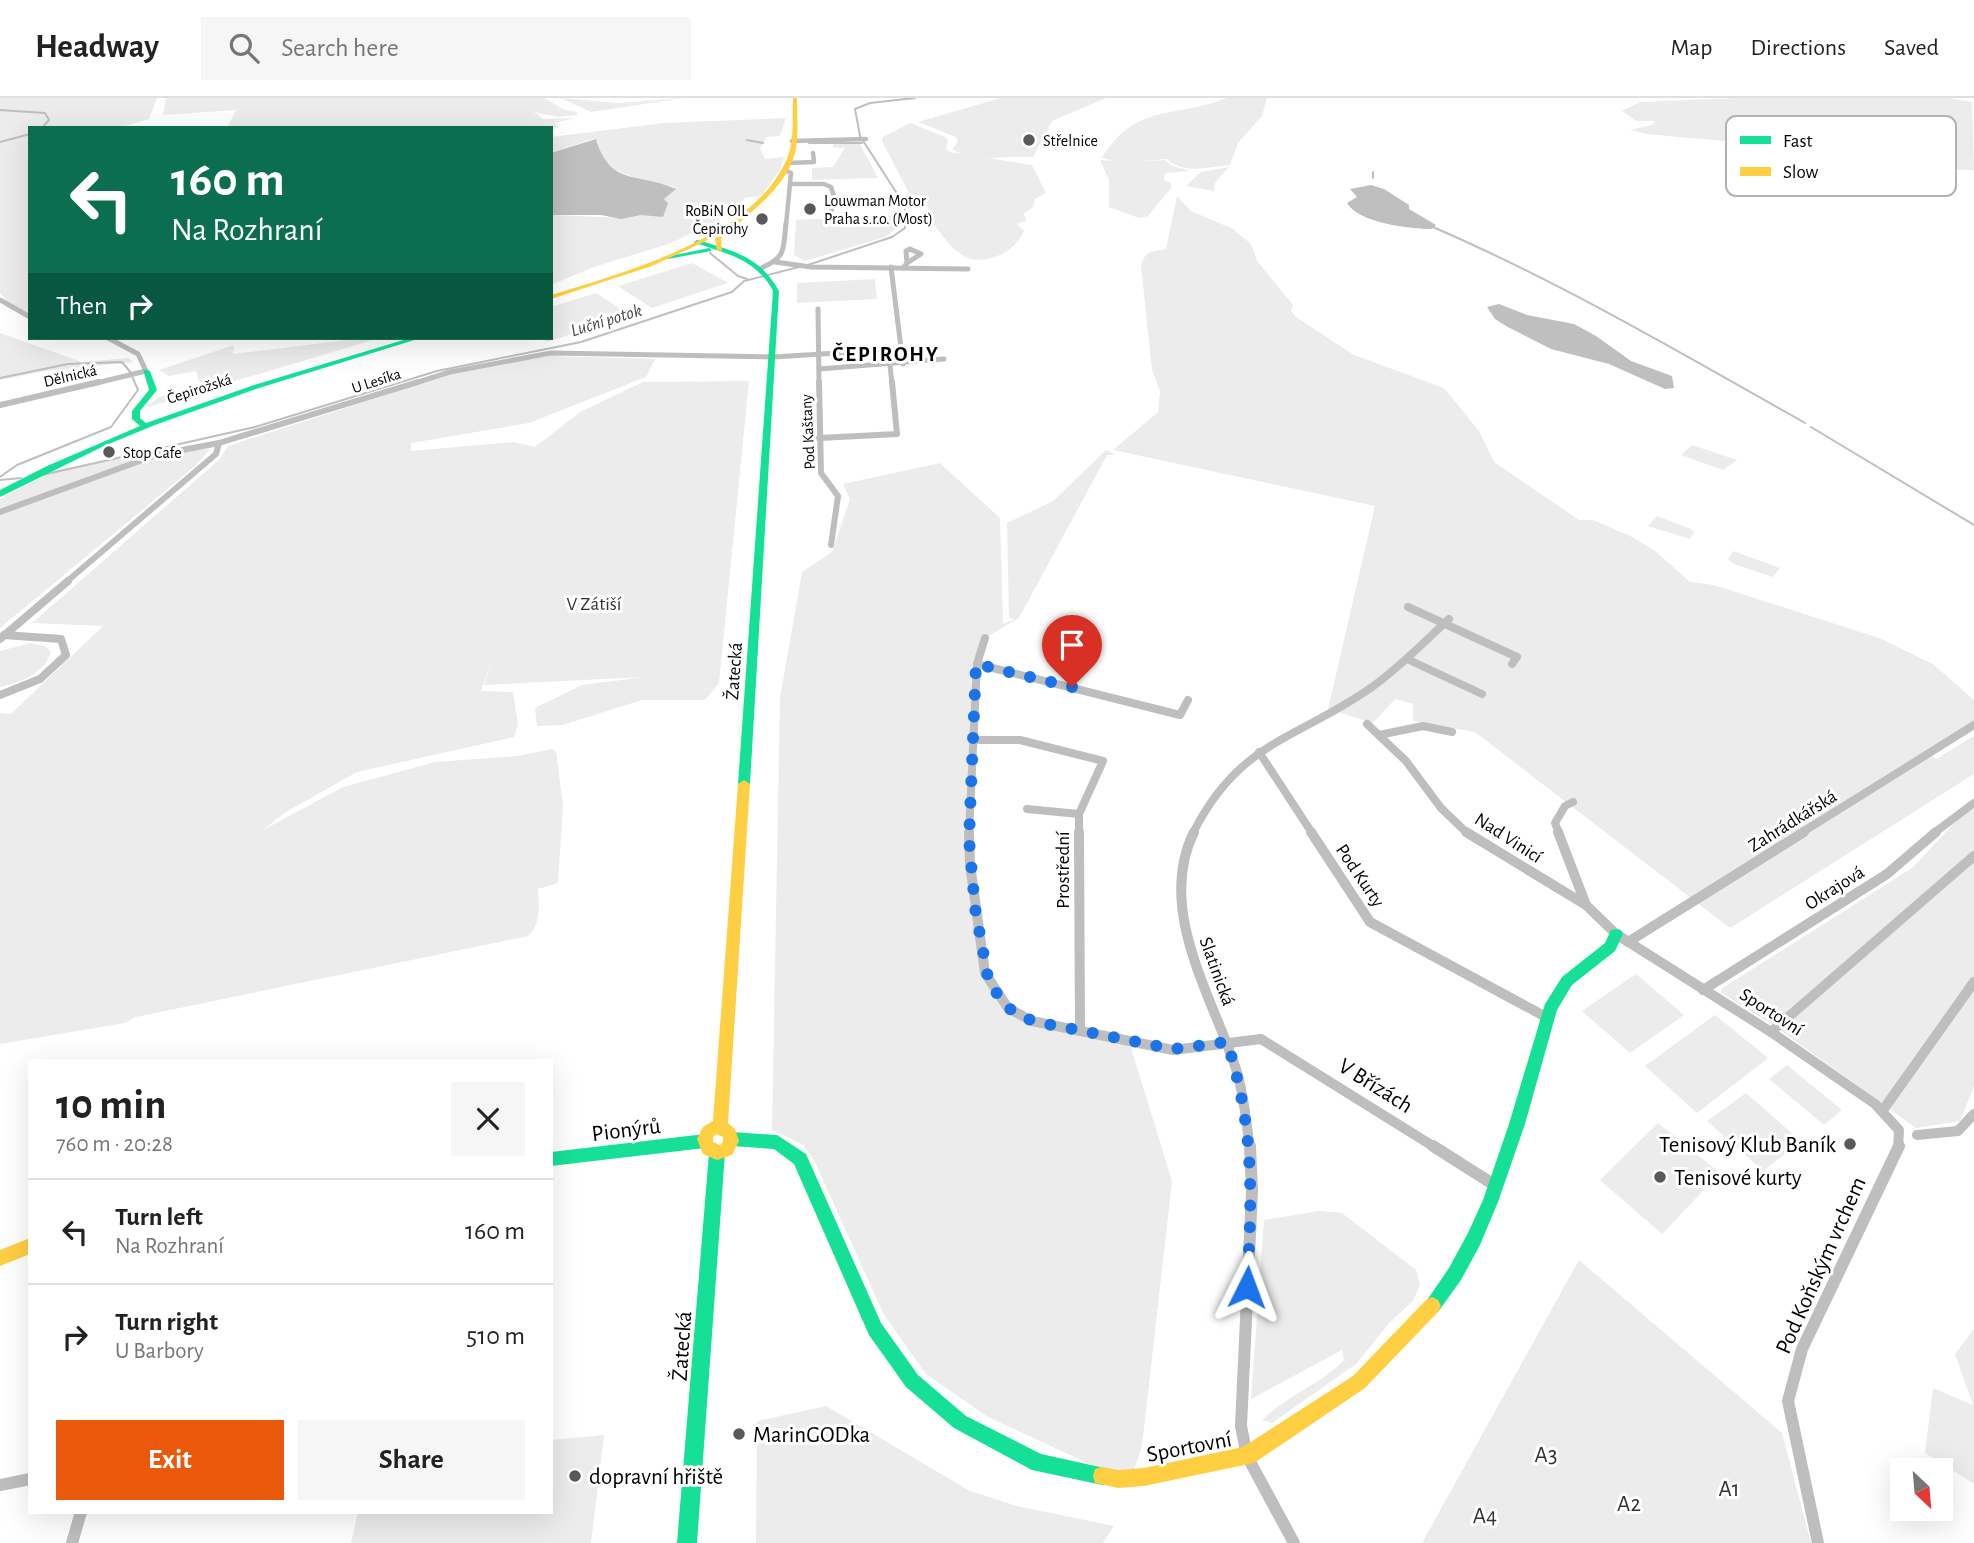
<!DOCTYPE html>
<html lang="en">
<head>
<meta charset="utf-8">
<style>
	body { margin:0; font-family:"Alegreya Sans",sans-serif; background:#f6f6f6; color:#222; height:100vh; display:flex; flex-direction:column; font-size:26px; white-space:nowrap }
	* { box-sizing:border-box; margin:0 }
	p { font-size:23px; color:#767676 }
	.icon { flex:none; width:38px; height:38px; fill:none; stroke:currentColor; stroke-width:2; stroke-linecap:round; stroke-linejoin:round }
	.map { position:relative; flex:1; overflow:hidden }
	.sheet { position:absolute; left:28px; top:961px; width:525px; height:455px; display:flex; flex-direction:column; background:#fff; border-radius:0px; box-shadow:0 7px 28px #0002 }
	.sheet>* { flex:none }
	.banner { position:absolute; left:28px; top:28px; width:525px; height:214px; border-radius:0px; box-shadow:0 7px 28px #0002; background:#0b6e4f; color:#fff; overflow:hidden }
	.needle { width:46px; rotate:154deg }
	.tools { position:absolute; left:1890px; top:1360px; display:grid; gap:14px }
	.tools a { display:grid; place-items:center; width:63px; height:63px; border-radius:0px; background:#fff; box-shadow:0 7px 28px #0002; font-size:35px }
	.pin { position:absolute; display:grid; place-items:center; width:60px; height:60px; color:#fff; margin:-72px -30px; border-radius:50% 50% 50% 0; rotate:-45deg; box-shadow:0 0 7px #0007 }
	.pin .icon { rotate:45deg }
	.me { position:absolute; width:77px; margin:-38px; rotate:3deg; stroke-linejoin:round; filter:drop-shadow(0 0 5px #0008) }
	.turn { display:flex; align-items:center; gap:24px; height:147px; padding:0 28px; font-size:32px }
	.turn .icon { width:91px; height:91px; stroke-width:2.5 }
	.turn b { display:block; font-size:49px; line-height:60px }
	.then { display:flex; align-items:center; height:66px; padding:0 28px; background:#0003; gap:14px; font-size:26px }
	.round { display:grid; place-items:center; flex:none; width:74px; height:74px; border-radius:0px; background:#f6f6f6 }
	.head { display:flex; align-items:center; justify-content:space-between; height:119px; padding:0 28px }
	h1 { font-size:42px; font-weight:700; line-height:52px }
	.primary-button { display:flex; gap:14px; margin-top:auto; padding:14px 28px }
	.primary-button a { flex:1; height:80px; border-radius:0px; background:#ea580c; color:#fff; font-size:28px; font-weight:700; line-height:80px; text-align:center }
	.primary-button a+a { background:#f6f6f6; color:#222 }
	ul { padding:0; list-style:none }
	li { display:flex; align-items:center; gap:21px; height:105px; padding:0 28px; border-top:2px solid #e0e0e0 }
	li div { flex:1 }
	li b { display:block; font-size:26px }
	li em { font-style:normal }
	header { display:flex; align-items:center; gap:42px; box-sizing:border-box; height:98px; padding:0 35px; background:#fff; border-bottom:2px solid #e0e0e0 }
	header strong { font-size:33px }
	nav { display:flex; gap:38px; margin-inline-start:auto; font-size:24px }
	.search { width:490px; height:63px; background:#f6f6f6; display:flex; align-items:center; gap:18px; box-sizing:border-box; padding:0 24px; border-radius:0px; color:#767676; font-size:26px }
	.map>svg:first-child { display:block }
	.green { fill:#ececec }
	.water { fill:#bfbfbf }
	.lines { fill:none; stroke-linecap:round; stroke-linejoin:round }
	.stream { stroke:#bfbfbf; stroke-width:2 }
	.street-far5 { stroke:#bebebe; stroke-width:4.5 }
	.street-far4 { stroke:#bebebe; stroke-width:5 }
	.street-far3 { stroke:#bebebe; stroke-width:6 }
	.street-far2 { stroke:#bebebe; stroke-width:8 }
	.street-far1 { stroke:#bebebe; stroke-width:10 }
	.street { stroke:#bebebe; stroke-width:12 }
	.fast { fill:#16e098; fill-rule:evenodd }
	.slow { fill:#ffcf43; fill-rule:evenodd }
	.route { stroke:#1a73e8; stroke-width:12; stroke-dasharray:0 21.6 }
	.poi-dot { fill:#595959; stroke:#fff; stroke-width:2.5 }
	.labels { text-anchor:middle; stroke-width:6; stroke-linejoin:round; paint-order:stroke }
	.far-poi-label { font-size:16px; fill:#000; stroke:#fff; text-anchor:start }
	.far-street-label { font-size:16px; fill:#000; stroke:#fff }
	.far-water-label { font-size:18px; font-style:italic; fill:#444; stroke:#fff }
	.park-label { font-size:19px; fill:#333; stroke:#fff }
	.street-label { font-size:19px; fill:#000; stroke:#fff }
	.far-district-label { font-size:21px; font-weight:bold; letter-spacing:2px; fill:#000; stroke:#fff }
	.near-street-label { font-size:23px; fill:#000; stroke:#fff }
	.near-poi-label { font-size:23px; fill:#000; stroke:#fff; text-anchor:start }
	.near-park-label { font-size:23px; fill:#333; stroke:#fff }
	.key { fill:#fff; stroke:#b2b2b2; stroke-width:2 }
	.key-label { font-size:19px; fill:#000 }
</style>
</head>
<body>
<header>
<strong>Headway</strong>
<div class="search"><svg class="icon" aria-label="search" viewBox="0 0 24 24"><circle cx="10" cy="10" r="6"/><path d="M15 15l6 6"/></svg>Search here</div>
<nav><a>Map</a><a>Directions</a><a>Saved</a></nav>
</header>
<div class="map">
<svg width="1974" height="1445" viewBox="0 0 1974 1445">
	<rect width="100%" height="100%" fill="#fff"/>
	<g class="green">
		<polygon points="0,0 157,0 149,21 118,30 30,30 30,215 10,207 0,195"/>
		<polygon points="166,0 544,0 565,12 577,14 577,17 558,19 534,14 543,21 574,20 555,25 559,29 551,32 222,30 228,28 236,12 163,17"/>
		<polygon points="561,0 618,5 684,0 591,14"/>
		<path d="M1001 0H1106L1052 23 1033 59C1007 57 977 66 952 51L958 44 956 39 918 24Z"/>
		<path d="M1227 0H1267L1262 18 1238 45 1230 67C1208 69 1184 77 1167 61L1133 64 1165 62 1170 67 1190 73 1165 75 1164 82 1171 85V90L1147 119 1139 120 1109 109V82L1100 62 1114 63 1102 60C1135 5 1176 20 1227 0Z"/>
		<polygon points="1741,0 1949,0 1972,4 1974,72 1918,71 1899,59 1839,50 1790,49 1646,36 1630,32 1652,27 1655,23 1636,23 1622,13 1640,4"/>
		<path d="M786 20 780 38 767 39 760 50 765 61 784 59 779 73 762 97 745 100 715 124 671 145 594 169 551 187V117L625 120 665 111 664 102 674 89C646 80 600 80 598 43L593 41 551 55V39L664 25Z"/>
		<path d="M910 25 945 39 948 42 946 51 950 54 1032 67 1046 95 1035 101 1033 109 1024 116 1026 123 1017 126 1024 133C1018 145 1009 154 997 158 959 173 948 141 925 116L929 112 926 106 911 99 882 43 883 39Z"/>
		<polygon points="834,46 860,46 878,80 812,82 812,70 833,69 845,50 832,49"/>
		<polygon points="1229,69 1215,85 1214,93 1186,88 1201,74"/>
		<path d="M1177 98 1191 113 1233 131 1251 146 1257 163 1293 207 1291 213 1296 219 1354 257 1444 290 1479 333 1494 364 1579 422H1593L1630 438 1654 452 1690 484 1714 487 1879 540 1933 566 1974 602V624L1926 654 1936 661 1974 638V676L1730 830 1475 634 1413 623V606L1395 601 1373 625 1328 611 1375 408 1113 352 1158 314 1160 293 1152 272 1141 167C1146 151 1153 154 1166 151Z"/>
		<polygon points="901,117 900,128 885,139 805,163 794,157 796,122"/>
		<polygon points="692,165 728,185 652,210 618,188"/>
		<polygon points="875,181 877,201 797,205 797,185"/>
		<polygon points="596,195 630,217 547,244 541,240 551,240 551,209"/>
		<polygon points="0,235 82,264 128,260 133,264 46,273 0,282"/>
		<polygon points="363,240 379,240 145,310 159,299 200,286 196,273 169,278 159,272 234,247 233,256"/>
		<path d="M551 258 655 261 646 279 529 325 411 345V353L514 344 535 349 580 314 643 284 749 283 719 585 705 602H642L563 627 537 628 535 610 582 587 645 579 484 587 494 557 481 593 513 594 518 626 514 639 357 674 286 714 263 732 343 689 435 664 517 658 552 651 556 654 563 707 558 785 538 791C539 807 541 827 528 838L136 919 125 925 0 946V615L11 616 103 528 32 525 220 361 228 348 451 276Z"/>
		<polygon points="1692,347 1737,362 1723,372 1681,357"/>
		<polygon points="210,351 195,368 0,530 0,401 55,372 166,353"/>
		<path d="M1106 352 1116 357H1107L1019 520 985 540 977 566C974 634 956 863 1006 907 1037 934 1090 935 1129 943L1172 1083 1142 1348 1133 1375 1098 1370 988 1319 926 1276 884 1217 814 1062 802 1046 772 1032 780 600 802 474 832 454 850 401 843 386 940 365 1000 420 1003 526 1015 521 1009 520 1007 425 1053 403Z"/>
		<polygon points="1657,418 1691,431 1694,434 1690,441 1648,428"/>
		<polygon points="1733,453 1780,470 1773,479 1734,466 1728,461"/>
		<path d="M31 545 45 548 51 554C44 576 21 584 0 589V553Z"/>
		<polygon points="1974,711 1974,988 1960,1023 1916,1030 1773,927 1721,895 1721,891 1912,770 1961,718"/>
		<polygon points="1636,876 1684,917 1630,955 1582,913"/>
		<polygon points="1715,917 1768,960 1697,1015 1645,968"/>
		<polygon points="1787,967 1842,1012 1824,1027 1769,981"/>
		<polygon points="1746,995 1801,1043 1763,1073 1707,1023"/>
		<polygon points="1658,1025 1720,1075 1662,1136 1600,1082"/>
		<path d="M1319 1113 1342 1115 1416 1172 1420 1187 1413 1203 1390 1224 1356 1266 1272 1325 1262 1322C1286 1298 1320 1287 1344 1262L1342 1252 1251 1301 1264 1122Z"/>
		<polygon points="1579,1162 1782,1335 1811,1445 1422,1445"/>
		<polygon points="1974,1231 1974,1386 1925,1355 1933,1290 1973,1307 1955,1256"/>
		<polygon points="826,1308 970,1393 1017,1408 1114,1428 1103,1445 756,1445 757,1323"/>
		<polygon points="604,1337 591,1445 351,1445 358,1414 551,1414 551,1342"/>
	</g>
	<g class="water">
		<path d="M596 41C610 89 639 74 676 91L664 101 668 105 663 119 641 117 621 121 601 117H551V55Z"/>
		<path d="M1371 87 1384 91 1409 107V111L1436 127 1432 131C1411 131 1358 125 1347 105L1357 99 1350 91Z"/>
		<polygon points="1499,206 1527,217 1574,226 1596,238 1631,263 1672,278 1674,290 1665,291 1609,266 1551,251 1506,228 1495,221 1487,209"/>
	</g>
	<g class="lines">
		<g class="stream">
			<polyline points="0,12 45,15 49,22 42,30"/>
			<polyline points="747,42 763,45"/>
			<polyline points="0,44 30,36"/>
			<polyline points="809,45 862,45"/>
			<polyline points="1373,74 1373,80"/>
			<path d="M1433 129C1562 185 1683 256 1805 325"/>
			<polyline points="710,155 738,178 747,181"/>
			<polyline points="808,167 892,139 905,130 905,108 860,38 855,11 870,5 915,0"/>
			<polyline points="0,280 68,266 122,264 131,275"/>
			<polyline points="1811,329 1974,427"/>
			<polyline points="42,377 255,329 437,273 581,244 732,194 744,183 799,169"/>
			<polyline points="0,379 17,367 111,329 138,292 132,278"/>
			<polyline points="0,382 21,380"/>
		</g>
		<g class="street-far5">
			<polyline points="792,43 866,41"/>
			<polyline points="788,65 814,64 813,55"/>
			<polyline points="785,72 791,75 786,127"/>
			<polyline points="790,86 824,86 831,89 834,99 831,115"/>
		</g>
		<g class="street-far4">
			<polygon points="910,151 921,156 907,165 906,153"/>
			<polyline points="775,164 811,169 968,171"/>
			<polyline points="891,169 903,266"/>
			<polyline points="904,169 907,165"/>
			<path d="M761 170C787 159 783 151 786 125"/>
			<polyline points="0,202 30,219"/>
			<polyline points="818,211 819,286"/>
			<polyline points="890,267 892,286"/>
			<polyline points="819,271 944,261"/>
			<polyline points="92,286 146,273 138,256 108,240"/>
			<polyline points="412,286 450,274 551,255 774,259 901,251"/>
		</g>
		<g class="street-far3">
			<polyline points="819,284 821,375 838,398 831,447"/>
			<polyline points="0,307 99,284"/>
			<polyline points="819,340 897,336 892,284"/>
			<polyline points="0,414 156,357 219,345 418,284"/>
			<polyline points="65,485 216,356 219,345"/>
		</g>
		<g class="street-far2">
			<polyline points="1408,509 1517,559 1512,566"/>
			<polyline points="0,541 68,483"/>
			<polyline points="1407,561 1482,596"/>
			<polyline points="977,566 1180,617 1188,602"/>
			<polyline points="0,597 40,581 66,557 61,541 4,537"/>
			<polyline points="1367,626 1406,663 1441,710 1467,735"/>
			<polyline points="1379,637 1423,628 1452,634"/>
			<polyline points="973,642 1020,642 1103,663 1079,716 1079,735"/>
			<polyline points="1259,654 1312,735"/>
			<polyline points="1027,711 1079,716"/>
			<polyline points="969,735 977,566 985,540"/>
			<path d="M1193 735C1240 642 1297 642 1372 589 1400 569 1424 544 1449 521"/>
			<polyline points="1559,735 1555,725 1565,708 1573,704"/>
			<polyline points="1801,735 1974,627"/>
			<polyline points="1934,735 1974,705"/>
		</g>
		<g class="street-far1">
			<polyline points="969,734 970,766 985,875 1008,910 1032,923 1173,952 1261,941 1436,1050"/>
			<polyline points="1079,734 1080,933"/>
			<path d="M1194 734C1156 811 1212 898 1236 971 1244 995 1246 1024 1250 1050"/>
			<polyline points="1311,734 1370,824 1546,919"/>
			<polyline points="1466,734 1586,807"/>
			<polyline points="1558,734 1586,807 1616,836 1771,934 1875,1006 1899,1032 1898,1050"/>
			<polyline points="1628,844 1804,734"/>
			<polyline points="1703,892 1887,776 1936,734"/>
			<polyline points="1771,934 1974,758"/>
			<polyline points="1883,1012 1974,884"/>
			<polyline points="1917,1037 1958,1033 1974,1016"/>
		</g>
		<g class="street">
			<polyline points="1250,1048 1252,1093 1241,1328 1247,1358 1294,1445"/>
			<polyline points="1433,1048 1496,1088"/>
			<polyline points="0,1387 30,1381"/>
			<polyline points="72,1445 81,1414"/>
			<polyline points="1818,1445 1788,1303 1802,1251 1899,1048"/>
		</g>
		<g class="fast">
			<path d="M697 142C732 152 761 159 779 193L750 686 744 690 738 686 773 193C757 162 726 155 695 145L694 144Z"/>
			<polygon points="709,150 711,151 711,153 668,161 665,159"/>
			<polygon points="410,240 421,240 259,290 155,327 104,348 0,399 0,392 47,368 140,328 132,321 132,313 149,292 143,271 150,273 157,292 140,313 140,320 146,325 254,287"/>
			<polygon points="1616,831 1621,832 1623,836 1615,853 1572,887 1557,912 1525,1026 1498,1104 1480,1147 1461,1182 1438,1214 1432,1217 1426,1214 1423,1208 1449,1170 1468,1135 1483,1102 1509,1026 1545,906 1562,879 1605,845 1611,832"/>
			<polygon points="732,1034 777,1037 806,1056 881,1225 918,1277 966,1318 1041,1356 1109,1371 1111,1378 1109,1385 1102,1387 1032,1372 954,1330 906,1289 869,1237 794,1066 774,1051 732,1048 727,1046 724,1041 727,1036"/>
			<polygon points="705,1036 710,1038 713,1043 710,1048 705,1050 551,1068 551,1054"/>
			<polygon points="717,1048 723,1050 725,1055 697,1445 677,1445 709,1055 711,1050"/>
		</g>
		<g class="slow">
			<path d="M793 0H797C797 18 799 37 795 55 785 92 747 116 721 141L722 153 717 152 715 141 719 137 652 168 551 201V197C626 174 751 140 786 63 795 44 792 20 793 0Z"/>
			<path d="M744 682 750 686 728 1025 735 1031 739 1043 732 1057 717 1062 703 1056 697 1041 703 1029 713 1023 738 686ZM716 1036 723 1039V1044L720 1047 713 1044V1039Z"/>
			<polygon points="30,1140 30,1156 0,1168 0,1152"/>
			<polygon points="1432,1199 1438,1202 1441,1208 1438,1214 1365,1290 1254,1365 1144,1388 1118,1390 1095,1385 1093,1378 1095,1371 1102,1369 1118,1372 1144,1370 1243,1349 1353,1278 1426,1202"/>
		</g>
	</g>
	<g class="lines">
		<path class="route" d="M1072 589 976 566 969 741 975 810 989 885 1008 910 1032 923 1173 951 1227 944C1255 1031 1252 1100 1247 1189"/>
	</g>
	<g class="poi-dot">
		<circle cx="1029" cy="42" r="7"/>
		<circle cx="810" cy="111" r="7"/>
		<circle cx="762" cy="121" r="7"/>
		<circle cx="109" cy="354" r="7"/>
		<circle cx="1850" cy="1046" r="7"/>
		<circle cx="1660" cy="1079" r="7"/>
		<circle cx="739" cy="1336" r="7"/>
		<circle cx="575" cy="1378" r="7"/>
	</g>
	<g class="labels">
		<g class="far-poi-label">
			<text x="1043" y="48">Střelnice</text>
			<text x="824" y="108">Louwman Motor<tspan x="824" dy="18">Praha s.r.o. (Most)</tspan></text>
			<text x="748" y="118" text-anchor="end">RoBiN OIL<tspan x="748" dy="18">Čepirohy</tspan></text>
			<text x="123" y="360">Stop Cafe</text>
		</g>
		<g class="far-street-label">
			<text transform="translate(70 277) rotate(-13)" y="6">Dělnická</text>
			<text transform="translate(376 282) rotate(-18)" y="6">U Lesíka</text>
			<text transform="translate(199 290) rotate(-18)" y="6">Čepirožská</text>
			<text transform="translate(807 334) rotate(-93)" y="6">Pod Kaštany</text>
		</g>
		<g class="far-water-label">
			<text transform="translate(606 222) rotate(-17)" y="6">Luční potok</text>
		</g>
		<g class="park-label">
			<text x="594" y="512">V Zátiší</text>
		</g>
		<g class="street-label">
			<text transform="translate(733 573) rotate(-86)" y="7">Žatecká</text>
			<text transform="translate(1792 722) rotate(-32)" y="7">Zahrádkářská</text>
			<text transform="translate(1509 739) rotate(33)" y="7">Nad Vinicí</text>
			<text transform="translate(1062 772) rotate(-90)" y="7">Prostřední</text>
			<text transform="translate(1361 777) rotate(56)" y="7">Pod Kurty</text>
			<text transform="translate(1834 789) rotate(-32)" y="7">Okrajová</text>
			<text transform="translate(1218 873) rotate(70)" y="7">Slatinická</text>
			<text transform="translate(1772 913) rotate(33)" y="7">Sportovní</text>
		</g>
		<g class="far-district-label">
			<text x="886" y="263">ČEPIROHY</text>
		</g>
		<g class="near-street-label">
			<text transform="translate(1376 987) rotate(32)" y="8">V Břízách</text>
			<text transform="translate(626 1031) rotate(-7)" y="8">Pionýrů</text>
			<text transform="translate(1820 1167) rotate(-66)" y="8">Pod Koňským vrchem</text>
			<text transform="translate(681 1248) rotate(-86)" y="8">Žatecká</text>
			<text transform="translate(1189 1348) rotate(-11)" y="8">Sportovní</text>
		</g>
		<g class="near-poi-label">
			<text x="1836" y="1054" text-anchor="end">Tenisový Klub Baník</text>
			<text x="1674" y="1087">Tenisové kurty</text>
			<text x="753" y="1344">MarinGODka</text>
			<text x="589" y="1386">dopravní hřiště</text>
		</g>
		<g class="near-park-label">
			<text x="1546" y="1364">A3</text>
			<text x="1729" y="1398">A1</text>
			<text x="1629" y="1413">A2</text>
			<text x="1485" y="1425">A4</text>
		</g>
	</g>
	<rect x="1726" y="18" width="230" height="80" rx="10" class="key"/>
	<rect x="1740" y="38" width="31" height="8" fill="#16e098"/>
	<rect x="1740" y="69" width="31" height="9" fill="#ffcf43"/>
	<g class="key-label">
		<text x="1783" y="49">Fast</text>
		<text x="1783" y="80">Slow</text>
	</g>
</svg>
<div class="tools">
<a><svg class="needle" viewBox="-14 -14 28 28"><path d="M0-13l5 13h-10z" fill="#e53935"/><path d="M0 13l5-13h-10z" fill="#767676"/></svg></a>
</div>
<div class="pin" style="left:1072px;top:589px;background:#d93025"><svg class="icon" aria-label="arrive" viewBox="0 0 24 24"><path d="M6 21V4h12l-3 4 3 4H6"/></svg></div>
<svg class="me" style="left:1247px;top:1189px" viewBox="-20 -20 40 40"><path d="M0-17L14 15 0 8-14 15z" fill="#1a73e8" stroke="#fff" stroke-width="4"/></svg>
<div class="banner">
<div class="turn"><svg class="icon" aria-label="left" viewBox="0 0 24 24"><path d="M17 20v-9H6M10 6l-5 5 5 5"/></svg><div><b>160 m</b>Na Rozhraní</div></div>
<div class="then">Then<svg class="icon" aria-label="right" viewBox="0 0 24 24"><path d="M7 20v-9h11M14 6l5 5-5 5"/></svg></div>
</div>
<section class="sheet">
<div class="head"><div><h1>10 min</h1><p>760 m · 20:28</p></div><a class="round"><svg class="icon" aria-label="close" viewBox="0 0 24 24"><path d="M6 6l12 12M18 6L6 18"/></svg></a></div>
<ul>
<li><svg class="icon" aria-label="left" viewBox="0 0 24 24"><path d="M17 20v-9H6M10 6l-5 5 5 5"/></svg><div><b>Turn left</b><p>Na Rozhraní</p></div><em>160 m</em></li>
<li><svg class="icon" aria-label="right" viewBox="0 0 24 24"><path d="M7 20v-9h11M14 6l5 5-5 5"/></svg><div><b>Turn right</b><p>U Barbory</p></div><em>510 m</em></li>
</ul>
<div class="primary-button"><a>Exit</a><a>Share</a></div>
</section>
</div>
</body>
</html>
